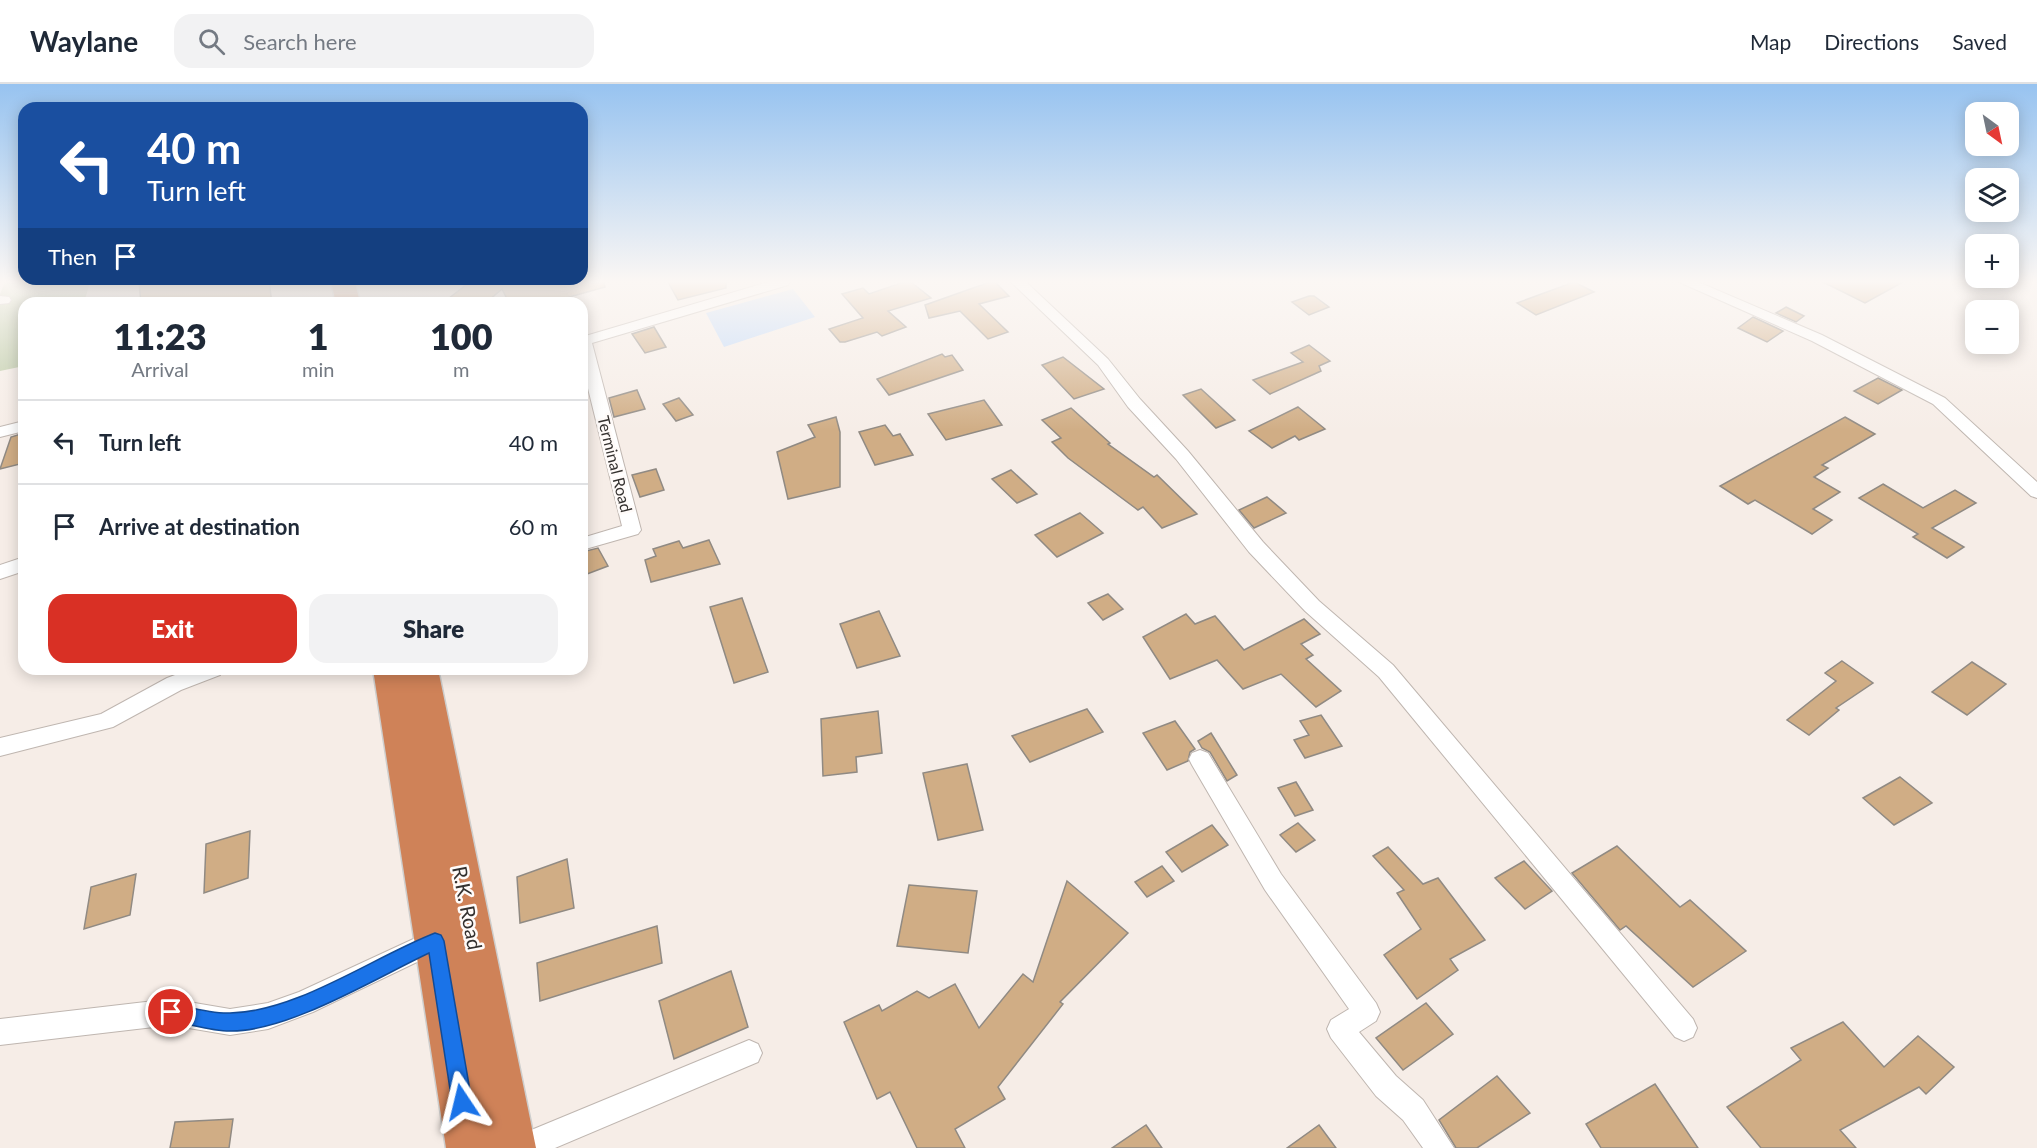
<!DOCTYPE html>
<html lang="en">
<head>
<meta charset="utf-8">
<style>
	body { margin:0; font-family:Lato,sans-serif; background:#f2f2f3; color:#1f2937; height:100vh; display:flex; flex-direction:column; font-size:22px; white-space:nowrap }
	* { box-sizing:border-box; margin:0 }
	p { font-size:20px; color:#747a83 }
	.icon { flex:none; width:33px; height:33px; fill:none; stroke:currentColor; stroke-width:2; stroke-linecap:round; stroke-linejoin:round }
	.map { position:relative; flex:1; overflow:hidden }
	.panel { position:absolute; left:18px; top:213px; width:570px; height:378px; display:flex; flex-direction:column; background:#fff; border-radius:18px; box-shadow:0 3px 15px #0003 }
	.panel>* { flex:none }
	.hud { position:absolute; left:18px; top:18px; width:570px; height:183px; border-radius:18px; box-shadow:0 3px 15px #0003; background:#1a4fa0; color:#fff; overflow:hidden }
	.needle { width:39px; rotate:147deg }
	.fabs { position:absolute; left:1965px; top:18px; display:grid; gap:12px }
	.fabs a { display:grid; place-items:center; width:54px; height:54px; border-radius:12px; background:#fff; box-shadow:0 3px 15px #0003; font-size:30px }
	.pin { position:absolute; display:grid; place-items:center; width:51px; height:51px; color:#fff; margin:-26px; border:3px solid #fff; border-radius:50%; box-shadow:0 2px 6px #0007 }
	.me { position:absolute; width:66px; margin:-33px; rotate:350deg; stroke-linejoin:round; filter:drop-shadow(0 0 4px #0008) }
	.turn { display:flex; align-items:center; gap:21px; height:126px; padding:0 30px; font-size:27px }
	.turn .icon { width:78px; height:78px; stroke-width:2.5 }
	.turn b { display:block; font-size:42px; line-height:51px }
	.then { display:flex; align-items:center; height:57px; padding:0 30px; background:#0003; gap:12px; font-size:22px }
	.eta { display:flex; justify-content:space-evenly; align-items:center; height:102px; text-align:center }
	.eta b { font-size:36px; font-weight:800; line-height:42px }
	.button { display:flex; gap:12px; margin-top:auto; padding:12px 30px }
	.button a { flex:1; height:69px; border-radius:18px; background:#d93025; color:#fff; font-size:24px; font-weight:800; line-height:69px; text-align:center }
	.button a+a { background:#f2f2f3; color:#1f2937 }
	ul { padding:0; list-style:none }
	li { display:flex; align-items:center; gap:18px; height:84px; padding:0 30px; border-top:2px solid #e0e1e3 }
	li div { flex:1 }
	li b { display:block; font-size:22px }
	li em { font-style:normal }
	header { display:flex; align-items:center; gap:36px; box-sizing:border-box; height:84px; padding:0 30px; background:#fff; border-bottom:2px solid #e0e1e3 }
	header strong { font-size:28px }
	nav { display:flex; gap:33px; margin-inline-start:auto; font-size:21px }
	.search { width:420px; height:54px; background:#f2f2f3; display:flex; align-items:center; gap:15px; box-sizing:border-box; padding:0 21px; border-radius:18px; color:#747a83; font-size:22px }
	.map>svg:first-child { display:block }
	.green { fill:#bac9a3 }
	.water { fill:#bfd9fb }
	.building { fill:#d0ad85; stroke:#908a83; stroke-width:1.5 }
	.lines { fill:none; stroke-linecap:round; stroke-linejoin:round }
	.street-casing { stroke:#bfb6b0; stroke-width:2 }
	.highway-casing { stroke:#cececd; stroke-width:3 }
	.street { fill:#fff; fill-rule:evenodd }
	.highway { fill:#cf8258; fill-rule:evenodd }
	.route { fill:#1a73e8; stroke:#114b97; stroke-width:1.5 }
	.labels { text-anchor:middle; stroke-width:5; stroke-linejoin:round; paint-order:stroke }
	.street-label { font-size:16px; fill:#34312f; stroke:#fffbf9 }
	.near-street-label { font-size:20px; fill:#34312f; stroke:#fffbf9 }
</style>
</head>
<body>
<header>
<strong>Waylane</strong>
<div class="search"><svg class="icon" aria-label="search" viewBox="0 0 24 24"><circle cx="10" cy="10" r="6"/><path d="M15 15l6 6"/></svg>Search here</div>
<nav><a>Map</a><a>Directions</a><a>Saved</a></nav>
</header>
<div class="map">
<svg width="2037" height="1064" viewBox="0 0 2037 1064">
	<rect width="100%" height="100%" fill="#f6ede7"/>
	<polygon class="green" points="5,198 90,198 84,219 24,219 24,282 0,287 0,210"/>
	<polygon class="water" points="793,205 815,233 724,263 706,229"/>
	<g class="building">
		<polygon points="139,198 269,198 272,219 141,219"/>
		<polygon points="478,198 604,198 605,203 548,219 509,219 502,205 489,216 476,219 448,215 466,201"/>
		<polygon points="668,198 726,198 726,204 678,216"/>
		<polygon points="904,198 911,198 931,214 888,227 906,243 882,252 877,248 845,258 840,258 829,245 863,234 842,210 863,204 869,210"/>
		<polygon points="990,198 995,198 1009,212 979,220 1008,248 988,255 960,227 929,234 925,221"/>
		<polygon points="1574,198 1594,208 1536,231 1517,219"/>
		<polygon points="1823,198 1903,198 1865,219"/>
		<polygon points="1309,212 1314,212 1329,223 1309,231 1292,218"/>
		<polygon points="1786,223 1804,232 1796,238 1776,229"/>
		<polygon points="1753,233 1783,247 1767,258 1738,244"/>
		<polygon points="654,243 666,263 645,269 632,250"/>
		<polygon points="1309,261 1330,277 1319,282 1321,287 1270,310 1253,296 1303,278 1291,269"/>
		<polygon points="942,270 945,273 952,271 963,286 889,311 877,295"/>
		<polygon points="1063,273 1104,305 1074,315 1042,281"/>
		<polygon points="1878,294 1902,306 1878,320 1854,307"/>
		<polygon points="1201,305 1235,336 1216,344 1183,311"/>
		<polygon points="637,306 645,325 614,333 609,314"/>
		<polygon points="679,314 693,331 676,337 663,320"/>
		<polygon points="984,316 1002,341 946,356 928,330"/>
		<polygon points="1298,323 1325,345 1299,356 1295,352 1272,364 1249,347"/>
		<polygon points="1071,324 1110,359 1108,360 1154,393 1157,391 1197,430 1162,444 1143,423 1138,426 1068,374 1052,358 1061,354 1042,336"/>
		<polygon points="836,333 840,348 840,403 788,415 777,368 815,353 808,341"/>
		<polygon points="1845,333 1875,350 1822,381 1828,384 1814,393 1840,408 1813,425 1832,436 1812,450 1755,416 1748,420 1720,402"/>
		<polygon points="885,341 893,352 900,350 913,371 875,381 859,348"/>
		<polygon points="24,349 24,379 0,385 11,353"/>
		<polygon points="656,385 664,406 640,413 632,391"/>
		<polygon points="1011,386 1037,410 1017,419 992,395"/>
		<polygon points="1883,400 1923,424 1955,406 1976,419 1932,444 1964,463 1947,474 1913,453 1918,450 1859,414"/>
		<polygon points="1267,413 1286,429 1254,444 1239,426"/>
		<polygon points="1080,429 1103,449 1057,473 1035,451"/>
		<polygon points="709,456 720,480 651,498 645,476 656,472 653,465 679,457 683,464"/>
		<polygon points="598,464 608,482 582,492 582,468"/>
		<polygon points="1108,510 1123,525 1103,536 1088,519"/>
		<polygon points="742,514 768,588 734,599 710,523"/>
		<polygon points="879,527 900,572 857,584 840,540"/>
		<polygon points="1186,530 1195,540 1215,532 1244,566 1304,535 1320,550 1301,560 1313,571 1306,575 1341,607 1316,623 1281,590 1243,605 1217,576 1170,595 1143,553"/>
		<polygon points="1842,577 1873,599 1836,624 1839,626 1809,651 1787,636 1836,597 1825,589"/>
		<polygon points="1972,578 2006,600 1967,631 1932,608"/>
		<polygon points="1087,625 1103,648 1030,678 1012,652"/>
		<polygon points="878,627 882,669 856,673 857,688 823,692 821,635"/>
		<polygon points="1321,631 1342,662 1305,674 1294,656 1309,651 1300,637"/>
		<polygon points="1175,637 1195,665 1190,668 1188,677 1167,686 1143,649"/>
		<polygon points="1211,649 1237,691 1227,697 1210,668 1202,664 1198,657"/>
		<polygon points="967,680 983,746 938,756 923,689"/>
		<polygon points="1900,693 1932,719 1894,741 1863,714"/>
		<polygon points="1296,698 1313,726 1295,732 1278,704"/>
		<polygon points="1298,739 1315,756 1296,768 1280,751"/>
		<polygon points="1212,741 1228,761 1182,788 1166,768"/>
		<polygon points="250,747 248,794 204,809 206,760"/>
		<polygon points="1617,762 1680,823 1690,816 1746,867 1693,903 1626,842 1620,846 1572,789"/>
		<polygon points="1388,763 1423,800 1438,794 1485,856 1450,875 1458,886 1417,915 1384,871 1421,845 1397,809 1404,806 1373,772"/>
		<polygon points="567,775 574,824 520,839 517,793"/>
		<polygon points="1524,777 1552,807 1525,825 1495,794"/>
		<polygon points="1162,782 1174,797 1147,813 1135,798"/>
		<polygon points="136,790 130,831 84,845 91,803"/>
		<polygon points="1067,797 1128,849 1060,918 1063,920 998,1003 1005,1015 955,1045 965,1064 917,1064 890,1008 877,1015 844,938 879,921 882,927 917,907 929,914 955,900 979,944 1023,890 1033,898"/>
		<polygon points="909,801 977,807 968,869 897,862"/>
		<polygon points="657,842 662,879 540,917 537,879"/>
		<polygon points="731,887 748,943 674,975 659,917"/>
		<polygon points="1426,919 1453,950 1403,986 1376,954"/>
		<polygon points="1843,938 1884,983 1918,952 1954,983 1926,1010 1919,1003 1840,1046 1856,1064 1761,1064 1727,1023 1801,976 1791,964"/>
		<polygon points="1497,992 1530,1029 1477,1064 1456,1064 1439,1036"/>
		<polygon points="1655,1000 1698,1064 1601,1064 1586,1040"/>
		<polygon points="233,1035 229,1064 170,1064 175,1038"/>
		<polygon points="1146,1041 1162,1064 1112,1064"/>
		<polygon points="1319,1041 1336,1064 1287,1064"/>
	</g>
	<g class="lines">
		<g class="street-casing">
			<g id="street">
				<polygon points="768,198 790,198 788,201 592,259 641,446 638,450 582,466 582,454 622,442 582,280 582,253"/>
				<polygon points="1011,198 1026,198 1108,275 1140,315 1188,367 1263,458 1319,517 1393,581 1693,935 1697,944 1693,953 1684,957 1675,953 1379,593 1305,527 1249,468 1176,375 1128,323 1098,281"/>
				<polygon points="1679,198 1698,198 1822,251 1945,314 2037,398 2037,414 2031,412 1933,320 1812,257"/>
				<polygon points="0,212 9,213 11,216 9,219 0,220"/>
				<polygon points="24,337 24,347 0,353 0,343"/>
				<polygon points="24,473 24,487 0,495 0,481"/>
				<polygon points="191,585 223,585 220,591 181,606 113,643 0,672 0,654 101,630 167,594"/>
				<polygon points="1200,666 1208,669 1281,790 1376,919 1380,928 1376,937 1359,948 1396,992 1423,1016 1454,1064 1423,1064 1403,1036 1376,1012 1331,954 1327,945 1331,936 1349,925 1265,806 1192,681 1189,675 1192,669"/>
				<polygon points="435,845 444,849 447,857 444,865 313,928 268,945 230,951 171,941 0,961 0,935 171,915 230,925 268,919 299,908"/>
				<polygon points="749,956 758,960 762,969 758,978 555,1064 508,1064 512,1054"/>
			</g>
		</g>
		<g class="highway-casing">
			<g id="highway">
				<polygon points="331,198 355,198 360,219 336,219"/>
				<polygon points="373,585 438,585 536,1064 446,1064"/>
			</g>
		</g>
		<use href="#street" class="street"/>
		<use href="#highway" class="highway"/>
	</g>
	<linearGradient id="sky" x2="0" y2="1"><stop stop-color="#97c3f0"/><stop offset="0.57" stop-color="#fbf7f4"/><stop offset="1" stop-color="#fbf7f4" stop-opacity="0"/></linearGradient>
	<rect width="2037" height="347" fill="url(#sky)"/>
	<path class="route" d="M435 849 441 851 444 857 472 1018 469 1025 462 1028 455 1025 452 1018 429 869C376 894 288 948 230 947 211 947 190 940 171 937L165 934 162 928 165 922 171 919C190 923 211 930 230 929 297 928 373 873 435 849Z"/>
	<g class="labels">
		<g class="street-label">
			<text transform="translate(615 380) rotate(76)" y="6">Terminal Road</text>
		</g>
		<g class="near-street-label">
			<text transform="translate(467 824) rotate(79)" y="7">R.K. Road</text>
		</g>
	</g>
</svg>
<div class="fabs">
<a><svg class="needle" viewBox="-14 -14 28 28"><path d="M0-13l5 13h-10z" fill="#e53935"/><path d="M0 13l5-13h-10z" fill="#747a83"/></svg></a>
<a><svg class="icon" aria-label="layers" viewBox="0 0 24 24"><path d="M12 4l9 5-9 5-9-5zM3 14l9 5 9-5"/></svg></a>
<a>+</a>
<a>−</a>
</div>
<div class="pin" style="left:171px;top:928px;background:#d93025"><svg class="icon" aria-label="arrive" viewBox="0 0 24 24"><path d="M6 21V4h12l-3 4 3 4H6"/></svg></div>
<svg class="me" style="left:462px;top:1018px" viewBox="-20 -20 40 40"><path d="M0-17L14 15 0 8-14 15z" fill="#1a73e8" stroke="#fff" stroke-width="4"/></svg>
<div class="hud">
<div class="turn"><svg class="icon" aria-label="left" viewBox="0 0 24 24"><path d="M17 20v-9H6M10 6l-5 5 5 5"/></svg><div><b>40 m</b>Turn left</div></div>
<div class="then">Then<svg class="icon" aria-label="arrive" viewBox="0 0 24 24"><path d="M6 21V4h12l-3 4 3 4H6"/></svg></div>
</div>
<section class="panel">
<div class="eta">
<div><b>11:23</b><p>Arrival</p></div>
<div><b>1</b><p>min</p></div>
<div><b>100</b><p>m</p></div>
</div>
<ul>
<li><svg class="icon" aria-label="left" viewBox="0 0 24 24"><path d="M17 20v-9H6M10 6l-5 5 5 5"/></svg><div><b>Turn left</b></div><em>40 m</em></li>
<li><svg class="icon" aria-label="arrive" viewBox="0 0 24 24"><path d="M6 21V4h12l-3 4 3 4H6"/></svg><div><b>Arrive at destination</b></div><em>60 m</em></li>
</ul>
<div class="button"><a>Exit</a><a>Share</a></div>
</section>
</div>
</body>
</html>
